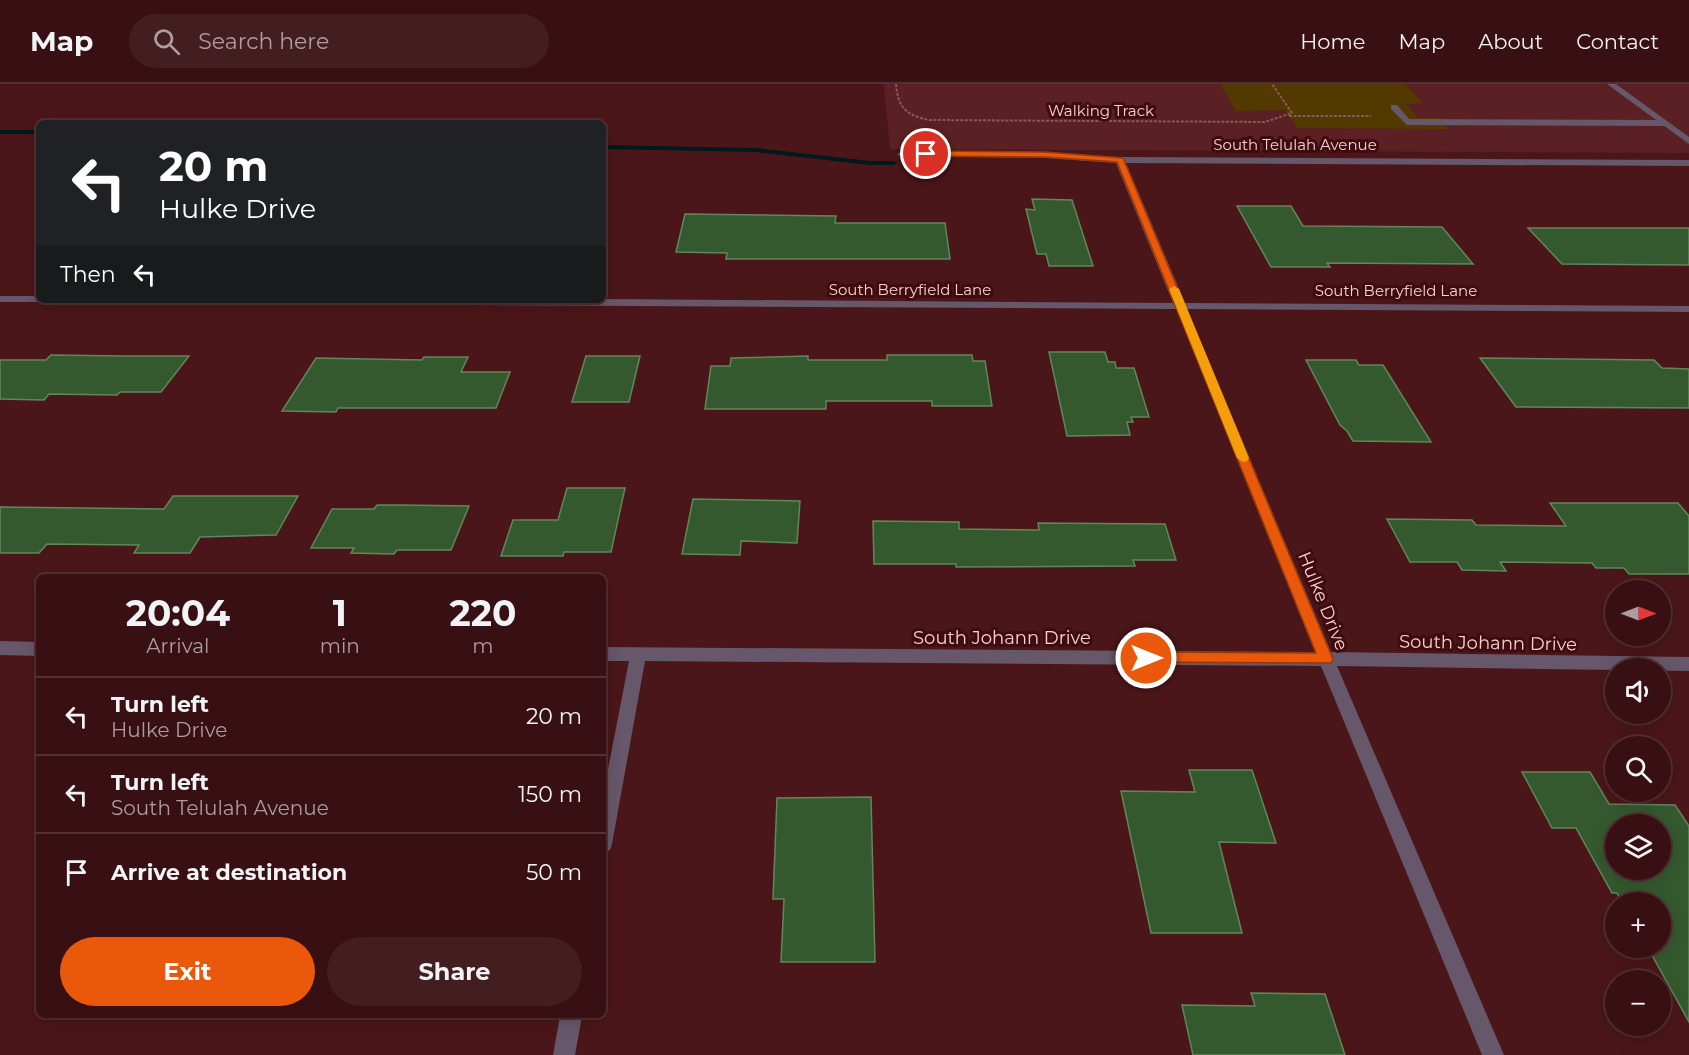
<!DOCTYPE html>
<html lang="en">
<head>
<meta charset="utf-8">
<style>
	body { margin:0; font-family:Montserrat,sans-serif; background:#431e21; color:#f1f3f6; height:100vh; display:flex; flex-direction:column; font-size:22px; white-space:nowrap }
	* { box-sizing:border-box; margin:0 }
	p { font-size:20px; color:#ab9da0 }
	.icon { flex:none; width:33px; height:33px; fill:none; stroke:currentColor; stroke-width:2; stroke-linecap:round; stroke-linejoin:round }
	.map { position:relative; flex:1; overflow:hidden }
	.drawer { position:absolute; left:36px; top:490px; width:570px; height:444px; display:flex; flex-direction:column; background:#381013; border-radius:9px; box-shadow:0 3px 15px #0003,0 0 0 2px #523033 }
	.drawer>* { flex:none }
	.banner { position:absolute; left:36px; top:36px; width:570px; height:183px; border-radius:9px; box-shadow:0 3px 15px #0003,0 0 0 2px #523033; background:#202124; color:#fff; overflow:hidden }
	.needle { width:39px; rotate:90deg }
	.tools { position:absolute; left:1605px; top:496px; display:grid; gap:12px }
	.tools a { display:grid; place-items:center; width:66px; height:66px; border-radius:50%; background:#381013; box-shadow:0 3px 15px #0003,0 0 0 2px #523033; font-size:30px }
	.pin { position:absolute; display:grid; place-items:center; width:51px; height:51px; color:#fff; margin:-26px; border:3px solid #fff; border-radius:50%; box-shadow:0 2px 6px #0007 }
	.me { position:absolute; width:66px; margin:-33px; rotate:90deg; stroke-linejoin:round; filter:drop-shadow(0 0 4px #0008) }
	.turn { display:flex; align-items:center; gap:21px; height:126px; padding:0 24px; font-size:27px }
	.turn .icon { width:78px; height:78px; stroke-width:2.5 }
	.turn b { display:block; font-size:42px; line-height:51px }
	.then { display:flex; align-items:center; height:57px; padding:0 24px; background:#0003; gap:12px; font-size:22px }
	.eta { display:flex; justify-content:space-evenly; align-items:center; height:102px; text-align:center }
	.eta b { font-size:36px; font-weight:700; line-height:42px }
	.cta { display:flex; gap:12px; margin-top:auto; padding:12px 24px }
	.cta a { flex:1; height:69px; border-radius:36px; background:#ea580c; color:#fff; font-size:24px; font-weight:700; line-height:69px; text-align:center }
	.cta a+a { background:#431e21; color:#f1f3f6 }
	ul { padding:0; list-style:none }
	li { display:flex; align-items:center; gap:18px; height:78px; padding:0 24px; border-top:2px solid #523033 }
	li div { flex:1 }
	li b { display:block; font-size:22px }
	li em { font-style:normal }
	header { display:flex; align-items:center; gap:36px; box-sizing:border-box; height:84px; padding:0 30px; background:#381013; border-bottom:2px solid #523033 }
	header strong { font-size:28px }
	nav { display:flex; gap:33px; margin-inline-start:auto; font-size:21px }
	.search { width:420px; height:54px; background:#431e21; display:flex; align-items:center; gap:15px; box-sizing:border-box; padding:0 21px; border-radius:33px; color:#ab9da0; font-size:22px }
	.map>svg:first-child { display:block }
	.built { fill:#5b2023 }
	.green { fill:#523900 }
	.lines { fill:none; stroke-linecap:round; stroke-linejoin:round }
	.stream { fill:#00191c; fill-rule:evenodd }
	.building { fill:#35592f; stroke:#60875a; stroke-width:1.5; fill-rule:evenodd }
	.path { stroke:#88595a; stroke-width:2; stroke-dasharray:3 1.5; stroke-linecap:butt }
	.lane { fill:#67576a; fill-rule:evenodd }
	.street { fill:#67576a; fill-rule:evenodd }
	.route { fill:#ea580c; stroke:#983908; stroke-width:1.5 }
	.slow { fill:#f59e0b }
	.labels { text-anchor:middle; stroke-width:6; stroke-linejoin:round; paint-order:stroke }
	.far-street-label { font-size:15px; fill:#f5d1d0; stroke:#3f0b0f }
	.street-label { font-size:18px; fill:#f5d1d0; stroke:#3f0b0f }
</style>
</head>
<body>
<header>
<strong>Map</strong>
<div class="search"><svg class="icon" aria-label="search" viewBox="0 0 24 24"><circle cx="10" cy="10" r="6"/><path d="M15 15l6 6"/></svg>Search here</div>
<nav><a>Home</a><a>Map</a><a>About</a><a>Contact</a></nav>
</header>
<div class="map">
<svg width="1689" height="971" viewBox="0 0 1689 971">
	<rect width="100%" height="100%" fill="#4b1619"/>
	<polygon class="built" points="884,0 1689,0 1689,69 890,65"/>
	<polygon class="green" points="1210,0 1405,0 1423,19 1406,20 1418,34 1439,34 1449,45 1298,44 1284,26 1236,27 1220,0"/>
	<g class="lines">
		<g class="stream">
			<rect x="0" y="46" width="39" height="4"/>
			<polygon points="603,61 756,64 870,77 893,77 897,79 893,81 870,81 756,68 603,65"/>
		</g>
	</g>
	<g class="building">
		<polygon points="1032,115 1072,116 1093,182 1049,182 1046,170 1037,170 1026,125 1035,126"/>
		<polygon points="1237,122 1291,122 1303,142 1442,143 1473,180 1327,179 1330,183 1271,183"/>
		<polygon points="685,130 836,132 835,139 945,139 950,175 726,175 727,169 676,168"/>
		<polygon points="1528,144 1689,144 1689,181 1562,180"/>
		<polygon points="1049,268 1105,268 1108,278 1115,278 1116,284 1134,284 1149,333 1131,333 1133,338 1127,338 1130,351 1067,352"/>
		<polygon points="51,271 123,272 189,272 161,308 120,308 117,311 49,310 44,316 0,315 0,276 46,276"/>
		<polygon points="887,271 972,271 973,277 985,277 992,322 932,322 932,317 826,317 826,325 705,325 711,282 730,282 731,274 808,272 808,276 887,276"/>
		<polygon points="586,272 640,272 629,318 572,318"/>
		<polygon points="424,273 468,273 461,288 510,288 496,324 338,324 336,328 282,327 316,274 422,276"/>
		<polygon points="1480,274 1654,276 1662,284 1689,285 1689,324 1516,323"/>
		<polygon points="1306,276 1356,276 1359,281 1383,281 1431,358 1353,357 1347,347 1340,341"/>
		<polygon points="567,404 625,404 611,468 564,468 563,472 501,472 513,436 558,436"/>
		<polygon points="173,412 298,412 276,451 200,453 190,469 134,469 139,461 47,460 39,469 0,469 0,423 164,425"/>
		<polygon points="693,415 800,417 797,459 741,457 740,471 682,470"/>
		<polygon points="1550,419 1678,419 1689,432 1689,490 1629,490 1624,484 1596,484 1592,479 1500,478 1506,487 1462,486 1457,478 1410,478 1387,435 1472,436 1476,441 1566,442"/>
		<polygon points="377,421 400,421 469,422 451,466 397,466 394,470 351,469 354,464 311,464 332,425 374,425"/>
		<polygon points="873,437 959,438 959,445 1039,446 1038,439 1165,440 1176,476 1133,476 1135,482 956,483 956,480 874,480"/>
		<polygon points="1189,686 1252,686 1276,759 1219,758 1242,849 1151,849 1121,707 1195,708"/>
		<path d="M1522 688H1590L1609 720 1675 721 1689 742V938L1648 864H1660V819H1622L1617 809H1612L1576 744H1552ZM1616 741H1660V786H1616Z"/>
		<polygon points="871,713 875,878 781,878 784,815 773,815 777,714"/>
		<polygon points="1251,909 1325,910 1345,971 1193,971 1182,921 1255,922"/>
	</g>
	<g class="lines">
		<g class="path">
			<path d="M896 0C898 24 906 31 929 36L1265 38 1292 29 1272 0"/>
			<polyline points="1289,32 1371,32"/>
		</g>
		<polygon class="lane" points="1607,0 1616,0 1689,53 1689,60"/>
		<g class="street">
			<polygon points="1391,21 1397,21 1409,35 1665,36 1669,39 1665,42 1407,41 1391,25"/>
			<polygon points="902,67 1045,68 1120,73 1689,76 1689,82 1126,79 1185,219 1689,222 1689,228 1187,225 1331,568 1689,573 1689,587 1337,582 1504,971 1482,971 1321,582 645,577 612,760 610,766 603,769 603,711 629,577 603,577 603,563 1315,568 1176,225 130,219 124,216 603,215 1173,219 1116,79 1045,74 899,72 897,70"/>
			<polygon points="0,212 39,212 39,216 44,216 39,218 0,218"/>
			<polygon points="0,557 39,558 39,572 0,571"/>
			<polygon points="560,932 582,932 575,971 553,971"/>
		</g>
	</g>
	<polygon class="route" points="926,67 1045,68 1123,74 1333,575 1331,579 1141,578 1139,574 1141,570 1146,568 1316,569 1117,78 1045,73 923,72 923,68"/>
	<polygon class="slow" points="1174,202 1179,205 1249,374 1247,377 1243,378 1237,374 1169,205"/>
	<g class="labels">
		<g class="far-street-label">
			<text x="1101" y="32">Walking Track</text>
			<text x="1295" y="66">South Telulah Avenue</text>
			<text x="910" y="211">South Berryfield Lane</text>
			<text x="1396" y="212">South Berryfield Lane</text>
		</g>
		<g class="street-label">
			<text transform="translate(1323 517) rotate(68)" y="6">Hulke Drive</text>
			<text x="1002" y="560">South Johann Drive</text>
			<text transform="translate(1488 559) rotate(1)" y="6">South Johann Drive</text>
		</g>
	</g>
</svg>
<div class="tools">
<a><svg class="needle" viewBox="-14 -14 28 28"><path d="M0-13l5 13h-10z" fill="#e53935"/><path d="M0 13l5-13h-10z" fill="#ab9da0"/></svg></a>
<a><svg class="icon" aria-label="sound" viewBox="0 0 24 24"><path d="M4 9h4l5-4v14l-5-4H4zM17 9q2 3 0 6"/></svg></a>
<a><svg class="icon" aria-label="search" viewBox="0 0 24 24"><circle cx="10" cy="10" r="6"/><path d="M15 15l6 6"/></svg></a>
<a><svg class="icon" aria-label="layers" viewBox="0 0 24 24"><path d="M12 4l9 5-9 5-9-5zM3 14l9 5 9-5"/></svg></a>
<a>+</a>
<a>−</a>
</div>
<div class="pin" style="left:926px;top:70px;background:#d93025"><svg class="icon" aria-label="arrive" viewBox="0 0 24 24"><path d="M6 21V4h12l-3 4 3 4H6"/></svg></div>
<svg class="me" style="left:1146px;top:574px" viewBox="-20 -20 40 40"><circle r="17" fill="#ea580c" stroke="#fff" stroke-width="3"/><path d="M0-11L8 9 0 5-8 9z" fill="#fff"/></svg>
<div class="banner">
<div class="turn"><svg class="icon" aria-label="left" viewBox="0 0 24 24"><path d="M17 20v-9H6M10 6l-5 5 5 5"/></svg><div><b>20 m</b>Hulke Drive</div></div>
<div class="then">Then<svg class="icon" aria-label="left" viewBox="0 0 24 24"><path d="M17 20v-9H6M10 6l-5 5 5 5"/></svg></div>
</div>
<section class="drawer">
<div class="eta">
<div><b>20:04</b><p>Arrival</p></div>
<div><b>1</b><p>min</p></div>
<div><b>220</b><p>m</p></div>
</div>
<ul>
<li><svg class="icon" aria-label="left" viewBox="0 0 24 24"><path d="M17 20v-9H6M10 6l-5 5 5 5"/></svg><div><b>Turn left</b><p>Hulke Drive</p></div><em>20 m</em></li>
<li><svg class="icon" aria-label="left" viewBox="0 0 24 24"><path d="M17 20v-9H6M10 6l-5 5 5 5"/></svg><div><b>Turn left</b><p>South Telulah Avenue</p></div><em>150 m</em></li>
<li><svg class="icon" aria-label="arrive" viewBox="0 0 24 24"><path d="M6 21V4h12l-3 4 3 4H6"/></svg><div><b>Arrive at destination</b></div><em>50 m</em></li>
</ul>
<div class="cta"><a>Exit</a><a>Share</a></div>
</section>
</div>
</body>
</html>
